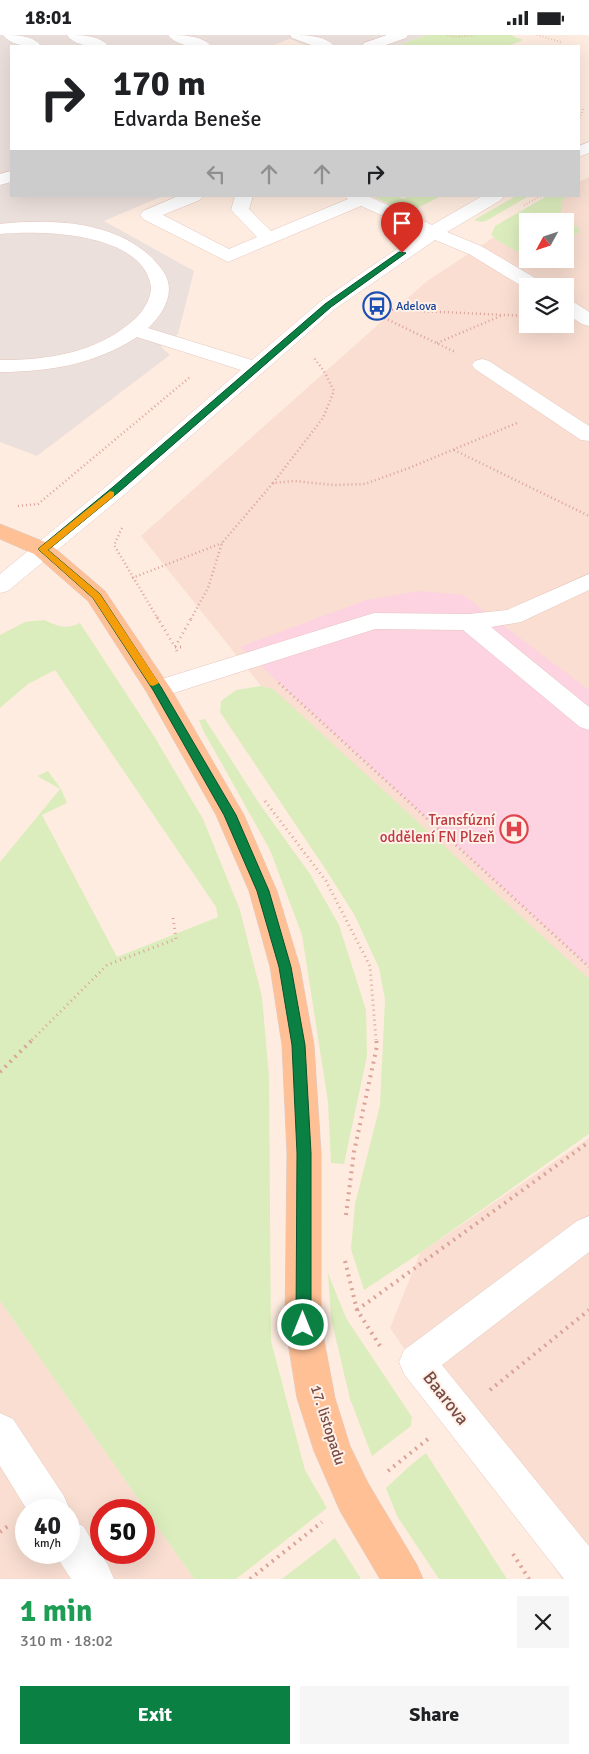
<!DOCTYPE html>
<html lang="en">
<head>
<meta charset="utf-8">
<style>
	body { margin:0; font-family:Signika,sans-serif; background:#f6f6f6; color:#202124; height:100vh; display:flex; flex-direction:column; font-size:19px; white-space:nowrap }
	* { box-sizing:border-box; margin:0 }
	p { font-size:16px; color:#757577 }
	.icon { flex:none; width:28px; height:28px; fill:none; stroke:currentColor; stroke-width:2; stroke-linecap:round; stroke-linejoin:round }
	.map { position:relative; height:1544px; overflow:hidden }
	.panel { display:flex; flex-direction:column; background:#fff; flex:1 }
	.panel>* { flex:none }
	.guide { position:absolute; left:10px; top:10px; width:570px; height:152px; border-radius:0px; box-shadow:0 5px 20px #0002; background:#fff; color:#202124; overflow:hidden }
	.needle { width:32px; rotate:230deg }
	.fabs { position:absolute; left:519px; top:178px; display:grid; gap:10px }
	.fabs a { display:grid; place-items:center; width:55px; height:55px; border-radius:0px; background:#fff; box-shadow:0 5px 20px #0002; font-size:25px }
	.speed { position:absolute; left:15px; top:1464px; display:flex; gap:10px; font-size:25px; font-weight:700; text-align:center }
	.speed>* { display:grid; place-content:center; width:65px; height:65px; border-radius:50%; background:#fff; box-shadow:0 5px 20px #0002; line-height:1 }
	.speed small { font-size:12px; font-weight:400 }
	.speed .limit { border:8px solid #d22; background:#fff; color:#111 }
	.pin { position:absolute; display:grid; place-items:center; width:42px; height:42px; color:#fff; margin:-51px -21px; border-radius:50% 50% 50% 0; rotate:-45deg; box-shadow:0 0 5px #0007 }
	.pin .icon { rotate:45deg }
	.me { position:absolute; width:55px; margin:-28px; rotate:0deg; stroke-linejoin:round; filter:drop-shadow(0 0 4px #0008) }
	.turn { display:flex; align-items:center; gap:18px; height:105px; padding:0 20px; font-size:22px }
	.turn .icon { width:65px; height:65px; stroke-width:2.5 }
	.turn b { display:block; font-size:35px; line-height:42px }
	.lanes { display:flex; align-items:center; height:48px; padding:0 20px; background:#0003; justify-content:center; gap:25px; direction:ltr }
	.lanes .off { opacity:.35 }
	.round { display:grid; place-items:center; flex:none; width:52px; height:52px; border-radius:0px; background:#f6f6f6 }
	.overview { display:flex; align-items:center; justify-content:space-between; height:85px; padding:0 20px }
	h1 { font-size:30px; font-weight:700; line-height:38px; color:#1e9e55 }
	.button { display:flex; gap:10px; margin-top:auto; padding:10px 20px }
	.button a { flex:1; height:58px; border-radius:0px; background:#0b8043; color:#fff; font-size:20px; font-weight:700; line-height:58px; text-align:center }
	.button a+a { background:#f6f6f6; color:#202124 }
	.status { display:flex; justify-content:space-between; align-items:center; height:35px; padding:0 25px; background:#fff; direction:ltr }
	.status svg { height:14px; fill:currentColor }
	.map>svg:first-child { display:block }
	.residential { fill:#f9ded1; fill-rule:evenodd }
	.industrial { fill:#ece0dc }
	.medical { fill:#fdd2e1 }
	.green { fill:#dcedbd }
	.lines { fill:none; stroke-linecap:round; stroke-linejoin:round }
	.minor-casing { stroke:#e5c7be; stroke-width:1 }
	.major-casing { stroke:#d9cdcb; stroke-width:1 }
	.path-far3 { stroke:#dba398; stroke-width:2; stroke-dasharray:0.5 2.5; stroke-linecap:butt }
	.path-far2 { stroke:#dba398; stroke-width:2.5; stroke-dasharray:1 3; stroke-linecap:butt }
	.path-far1 { stroke:#dba398; stroke-width:3; stroke-dasharray:1 4; stroke-linecap:butt }
	.path { stroke:#dba398; stroke-width:4; stroke-dasharray:2 5; stroke-linecap:butt }
	.minor { fill:#fff; fill-rule:evenodd }
	.major { fill:#ffc096; fill-rule:evenodd }
	.route { fill:#0b8043; stroke:#07532c }
	.slow { fill:#f59e0b }
	.labels { text-anchor:middle; stroke-width:4; stroke-linejoin:round; paint-order:stroke }
	.far-transit-label { font-size:12px; fill:#164399; stroke:#fff1e8; text-anchor:start }
	.health-label { font-size:15px; fill:#be3a42; stroke:#fff1e8; text-anchor:end }
	.street-label { font-size:15px; fill:#784b45; stroke:#fff1e8 }
	.near-street-label { font-size:18px; fill:#784b45; stroke:#fff1e8 }
</style>
</head>
<body>
<div class="status"><b>18:01</b><svg viewBox="0 0 49 12"><path d="M0 12V9h3v3zM5 12V6h3v6zM10 12V3h3v9zM15 12V0h3v12zM26 1h20v11H26zM47 4h2v5h-2z"/></svg></div>
<div class="map">
<svg width="589" height="1544" viewBox="0 0 589 1544">
	<rect width="100%" height="100%" fill="#ffece0"/>
	<g class="residential">
		<path d="M589 142V977L261 651 141 501 427 246 557 161H579V147ZM528 186H565V224H528ZM528 251H565V289H528Z"/>
		<polygon points="589,1103 589,1544 562,1544 390,1293 420,1218"/>
		<path d="M0 1266 194 1544H0ZM26 1475H69V1518H26ZM101 1475H144V1518H101Z"/>
	</g>
	<polygon class="industrial" points="0,0 427,0 397,11 307,11 290,4 270,11 11,11 11,161 163,161 104,186 194,236 178,299 161,312 170,320 37,421 0,407"/>
	<polygon class="medical" points="420,556 463,560 589,655 589,932 240,612 366,565"/>
	<g class="green">
		<polygon points="427,0 514,0 512,1 523,5 508,11 397,11"/>
		<path d="M372 161H398L403 164 409 161H441C405 180 409 178 372 161Z"/>
		<polygon points="516,161 529,161 486,186 481,187 474,185"/>
		<polygon points="547,161 567,161 561,167 561,183 579,193 580,196 570,204 565,201 565,186 528,186 527,222 500,207 491,200 495,191"/>
		<path d="M44 585C58 591 66 595 80 588L154 701 203 784 240 875 262 962 269 1041 271 1306 305 1435 327 1473 236 1544H194L0 1266V827L60 754 37 741 48 736 61 754 67 768 42 780 117 922 218 882 216 872 55 635 28 649 0 673V600L25 587Z"/>
		<polygon points="261,651 273,654 589,944 589,1099 420,1218 364,1255 351,1214 355,1169 380,1070 385,965 379,933 355,881 328,838 220,677 221,666 236,655"/>
		<polygon points="205,684 259,768 310,839 339,890 366,975 367,1021 344,1129 331,1128 328,1067 302,900 270,815 204,697 199,685"/>
		<polygon points="328,1238 346,1283 412,1382 411,1391 372,1421 350,1364 331,1283"/>
		<polygon points="426,1418 507,1544 439,1544 397,1481 386,1453 412,1429"/>
		<polygon points="335,1503 361,1544 282,1544"/>
	</g>
	<g class="lines">
		<g class="minor-casing">
			<g id="minor">
				<path d="M3 0C16 0 33 0 41 11 29 12 11 11 3 0Z"/>
				<path d="M67 0C80 0 100 0 108 11 96 12 75 12 67 0Z"/>
				<path d="M168 0C181 0 202 0 211 11 198 12 177 12 168 0Z"/>
				<path d="M290 0C304 0 325 0 334 11H314L292 3Z"/>
				<polygon points="387,0 408,0 406,3 383,11 362,11 364,8"/>
				<polygon points="589,107 589,118 579,122 579,111"/>
				<polygon points="11,136 11,147 0,150 0,139"/>
				<path d="M178 161H203L200 165 163 180 229 214 257 202 231 175 235 161H253L249 174 271 196 348 164 345 161H368L432 190 482 161H504L501 165 447 197 481 211 542 247 544 251H528V255L469 219 435 205 335 274 125 459 8 556 0 558V539L109 449 241 335 137 302C96 329 49 337 0 337V325C49 325 97 318 135 284 144 275 154 260 150 247 137 197 40 195 0 199V189C55 183 128 186 163 236 177 256 164 278 148 293L252 325 321 266 420 198 361 171 228 227 143 184 140 180 143 176Z"/>
				<polygon points="565,264 572,266 589,277 589,291 582,289 565,278"/>
				<polygon points="482,324 489,326 589,391 589,406 581,405 475,334 472,330 475,326"/>
				<polygon points="589,539 589,555 521,587 491,592 589,672 589,695 580,692 463,595 375,594 158,663 149,660 145,654 149,648 374,578 469,579 507,575"/>
				<polygon points="589,1181 589,1217 442,1330 589,1511 589,1544 564,1544 404,1339 399,1327 404,1315 577,1186"/>
				<polygon points="0,1378 13,1384 64,1461 70,1475 69,1477 69,1475 27,1475 0,1431"/>
				<polygon points="69,1485 83,1491 108,1530 114,1544 71,1544 54,1518 69,1518"/>
			</g>
		</g>
		<g class="major-casing">
			<polygon id="major" points="0,489 50,509 105,556 171,654 244,780 277,856 300,932 314,1010 321,1118 321,1289 335,1363 350,1411 368,1448 417,1530 423,1544 380,1544 340,1476 314,1416 297,1363 285,1289 287,1118 282,1010 270,932 249,856 216,780 146,656 88,566 34,519 0,504"/>
		</g>
		<g class="path-far3">
			<polyline points="447,0 455,2 475,0"/>
			<polyline points="537,0 561,7"/>
			<polyline points="579,86 583,74"/>
			<polyline points="524,170 541,161"/>
		</g>
		<g class="path-far2">
			<polyline points="376,274 528,281"/>
			<polyline points="370,276 455,317"/>
			<polyline points="437,308 503,280"/>
			<polyline points="454,415 589,481"/>
			<polyline points="273,448 323,383 334,356 324,336 314,323"/>
			<polyline points="18,471 38,469 190,342"/>
			<polyline points="122,493 114,510 158,584"/>
			<polyline points="132,543 222,508"/>
			<polyline points="191,584 208,553 222,508 273,448 294,446 333,450 365,449 409,433 517,388"/>
		</g>
		<g class="path-far1">
			<polyline points="157,582 175,612 183,612"/>
			<polyline points="177,616 175,612 192,582"/>
			<polyline points="279,648 589,932"/>
			<polyline points="265,766 326,846 370,931 376,1005"/>
			<polyline points="32,1005 107,930 176,904 173,882"/>
		</g>
		<g class="path">
			<polyline points="0,1037 34,1003"/>
			<polyline points="346,1180 354,1117 377,1011 376,1003"/>
			<polyline points="345,1226 357,1275 380,1311"/>
			<polyline points="357,1275 589,1107"/>
			<polyline points="490,1355 589,1275"/>
			<polyline points="388,1436 428,1404"/>
			<polyline points="0,1497 11,1489"/>
			<polyline points="513,1519 529,1544"/>
			<polyline points="250,1544 322,1487"/>
		</g>
		<use href="#minor" class="minor"/>
		<use href="#major" class="major"/>
	</g>
	<polygon class="route" points="399,217 406,218 331,272 120,456 48,515 100,559 161,652 236,780 269,856 291,932 305,1010 311,1118 311,1290 309,1294 303,1297 298,1294 296,1290 297,1118 292,1010 279,932 257,856 224,780 153,655 93,563 38,514 113,452 325,269"/>
	<polygon class="slow" points="110,456 114,457 114,461 48,515 100,559 159,648 153,651 150,650 93,563 38,514"/>
	<defs>
		<g id="bus-ring" transform="scale(1.4375)"><circle r="9.5" fill="#fff1e8" stroke="#1a4fb4" stroke-width="1.5"/><path d="M-5-6H5V4H4V6H2V4H-2V6H-4V4H-5ZM-3.5-4V0h7V-4ZM-3.5 1.2v1.5H-2V1.2ZM2 1.2v1.5H3.5V1.2Z" fill="#1a4fb4"/></g>
		<g id="hospital-ring" transform="scale(1.4375)"><circle r="9.5" fill="#fff1e8" stroke="#e0444e" stroke-width="1.5"/><path d="M-5-5h3v3.5h4V-5h3V5h-3V1.5h-4V5h-3Z" fill="#e0444e"/></g>
	</defs>
	<g fill-rule="evenodd">
		<use href="#bus-ring" x="377" y="271"/>
		<use href="#hospital-ring" x="514" y="794"/>
	</g>
	<g class="labels">
		<g class="far-transit-label">
			<text x="396" y="275">Adelova</text>
		</g>
		<g class="health-label">
			<text x="495" y="790">Transfúzní<tspan x="495" dy="17">oddělení FN Plzeň</tspan></text>
		</g>
		<g class="street-label">
			<text transform="translate(328 1390) rotate(72)" y="5">17. listopadu</text>
		</g>
		<g class="near-street-label">
			<text transform="translate(446 1363) rotate(52)" y="6">Baarova</text>
		</g>
	</g>
</svg>
<div class="fabs">
<a><svg class="needle" viewBox="-14 -14 28 28"><path d="M0-13l5 13h-10z" fill="#e53935"/><path d="M0 13l5-13h-10z" fill="#757577"/></svg></a>
<a><svg class="icon" aria-label="layers" viewBox="0 0 24 24"><path d="M12 4l9 5-9 5-9-5zM3 14l9 5 9-5"/></svg></a>
</div>
<div class="speed"><div>40<small>km/h</small></div><div class="limit">50</div></div>
<div class="pin" style="left:402px;top:218px;background:#d93025"><svg class="icon" aria-label="arrive" viewBox="0 0 24 24"><path d="M6 21V4h12l-3 4 3 4H6"/></svg></div>
<svg class="me" style="left:303px;top:1290px" viewBox="-20 -20 40 40"><circle r="17" fill="#0b8043" stroke="#fff" stroke-width="3"/><path d="M0-11L8 9 0 5-8 9z" fill="#fff"/></svg>
<div class="guide">
<div class="turn"><svg class="icon" aria-label="right" viewBox="0 0 24 24"><path d="M7 20v-9h11M14 6l5 5-5 5"/></svg><div><b>170 m</b>Edvarda Beneše</div></div>
<div class="lanes"><svg class="icon off" aria-label="left" viewBox="0 0 24 24"><path d="M17 20v-9H6M10 6l-5 5 5 5"/></svg><svg class="icon off" aria-label="ahead" viewBox="0 0 24 24"><path d="M12 20V5M6 11l6-6 6 6"/></svg><svg class="icon off" aria-label="ahead" viewBox="0 0 24 24"><path d="M12 20V5M6 11l6-6 6 6"/></svg><svg class="icon" aria-label="right" viewBox="0 0 24 24"><path d="M7 20v-9h11M14 6l5 5-5 5"/></svg></div>
</div>
</div>
<section class="panel">
<div class="overview"><div><h1>1 min</h1><p>310 m · 18:02</p></div><a class="round"><svg class="icon" aria-label="close" viewBox="0 0 24 24"><path d="M6 6l12 12M18 6L6 18"/></svg></a></div>
<div class="button"><a>Exit</a><a>Share</a></div>
</section>
</body>
</html>
